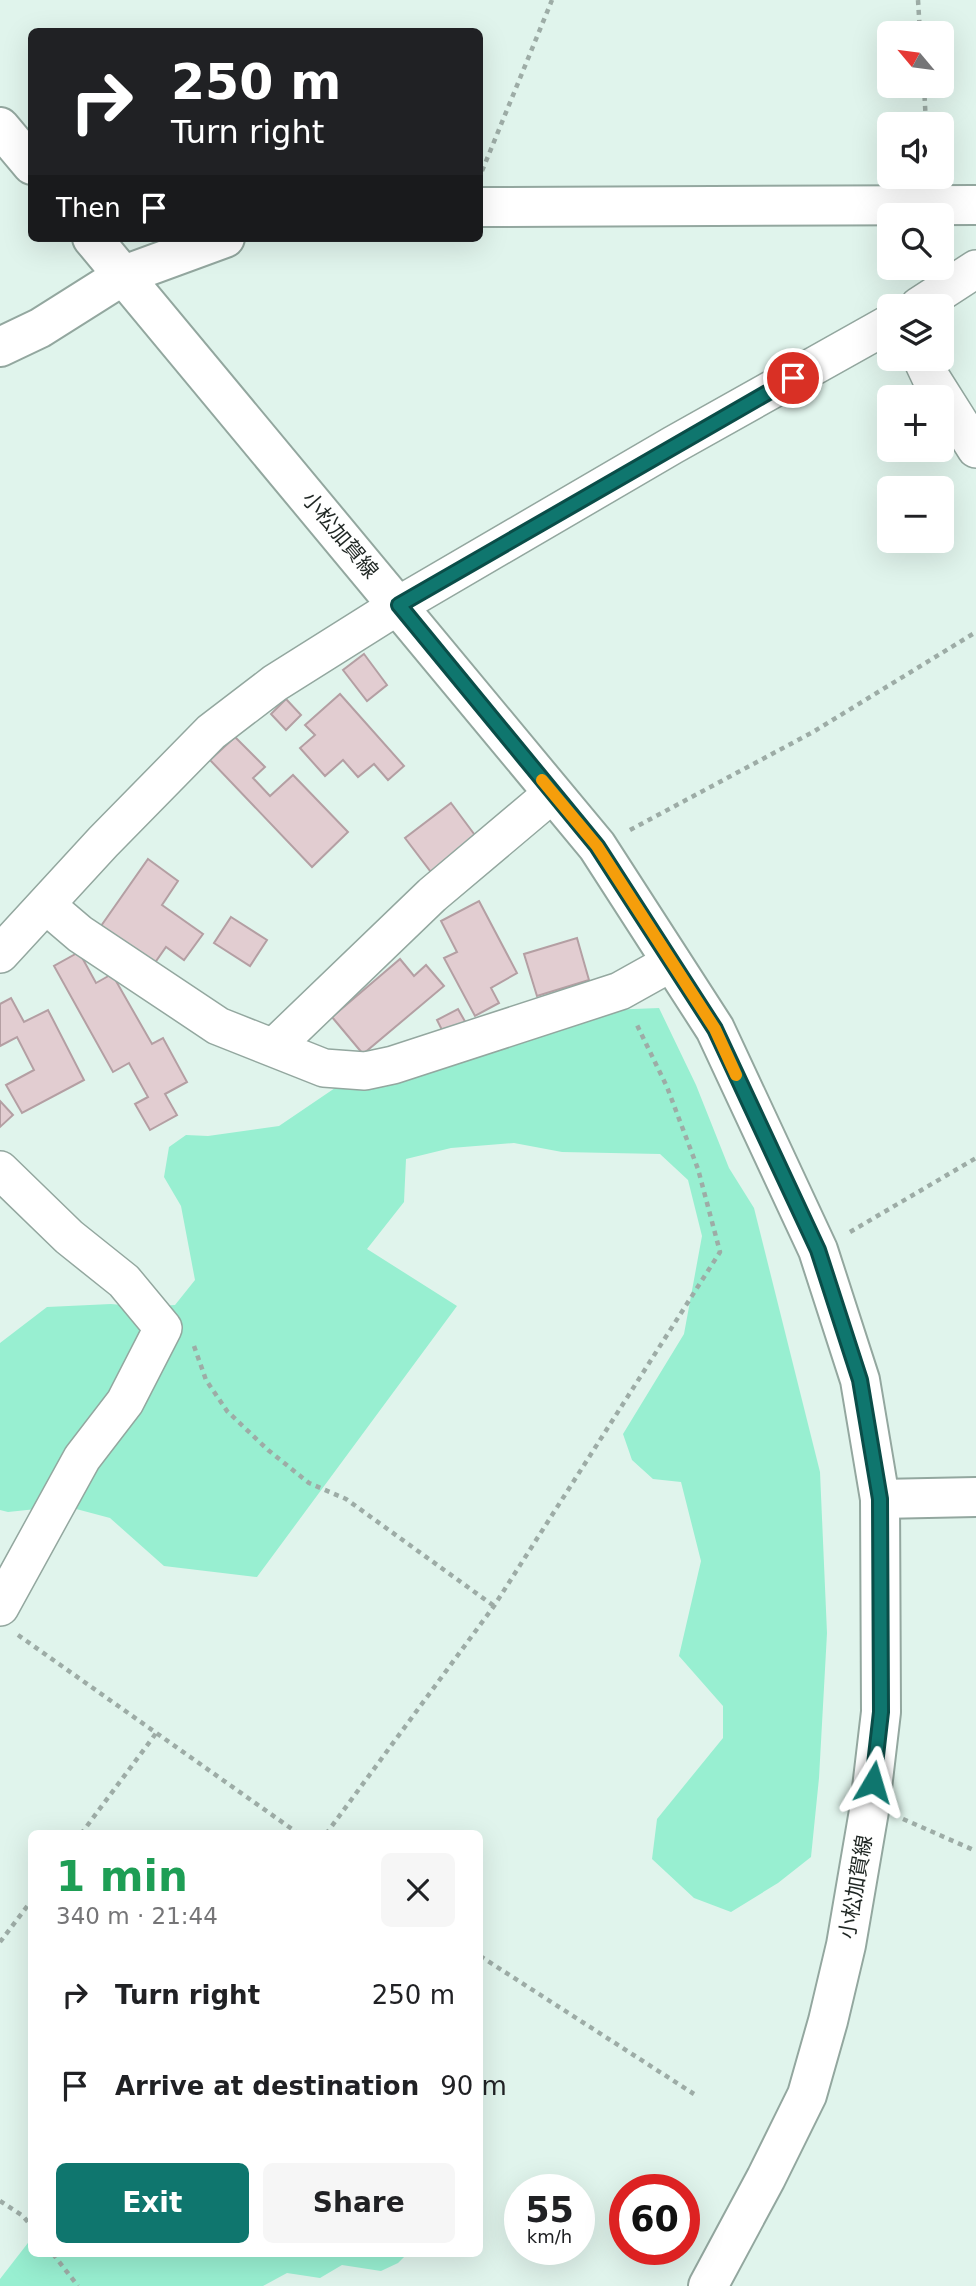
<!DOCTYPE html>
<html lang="en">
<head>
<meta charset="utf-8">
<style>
	body { margin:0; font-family:"DejaVu Sans","Noto Sans JP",sans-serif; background:#f6f6f6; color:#202124; height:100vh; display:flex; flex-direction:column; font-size:26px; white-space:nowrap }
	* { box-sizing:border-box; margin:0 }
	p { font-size:23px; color:#757577 }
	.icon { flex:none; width:38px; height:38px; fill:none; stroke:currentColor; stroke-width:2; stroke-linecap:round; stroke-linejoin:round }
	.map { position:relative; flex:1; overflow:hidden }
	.side { position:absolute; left:28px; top:1830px; width:455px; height:427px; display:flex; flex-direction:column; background:#fff; border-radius:10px; box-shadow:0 7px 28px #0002 }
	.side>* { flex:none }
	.top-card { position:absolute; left:28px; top:28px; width:455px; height:214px; border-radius:10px; box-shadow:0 7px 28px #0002; background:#202124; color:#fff; overflow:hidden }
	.needle { width:46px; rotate:299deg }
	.fabs { position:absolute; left:877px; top:21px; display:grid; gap:14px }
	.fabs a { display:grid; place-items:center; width:77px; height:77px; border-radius:10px; background:#fff; box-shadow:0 7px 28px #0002; font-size:35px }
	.speed { position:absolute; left:504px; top:2174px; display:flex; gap:14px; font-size:35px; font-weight:700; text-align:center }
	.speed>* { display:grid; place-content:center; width:91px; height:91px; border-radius:50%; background:#fff; box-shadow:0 7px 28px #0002; line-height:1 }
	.speed small { font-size:18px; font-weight:400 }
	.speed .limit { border:10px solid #d22; background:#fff; color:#111 }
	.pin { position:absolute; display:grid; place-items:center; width:60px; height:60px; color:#fff; margin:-30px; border:4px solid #fff; border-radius:50%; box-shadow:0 2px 7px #0007 }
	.me { position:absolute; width:77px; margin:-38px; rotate:7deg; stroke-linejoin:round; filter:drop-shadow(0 0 5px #0008) }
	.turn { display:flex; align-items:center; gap:24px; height:147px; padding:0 28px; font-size:32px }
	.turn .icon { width:91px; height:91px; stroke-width:2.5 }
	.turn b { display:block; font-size:49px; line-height:60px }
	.then { display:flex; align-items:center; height:66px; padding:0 28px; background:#0003; gap:14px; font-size:26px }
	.round { display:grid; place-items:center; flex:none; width:74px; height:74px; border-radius:10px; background:#f6f6f6 }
	.summary { display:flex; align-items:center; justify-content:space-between; height:119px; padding:0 28px }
	h1 { font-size:42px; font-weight:700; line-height:52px; color:#1e9e55 }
	.cta { display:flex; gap:14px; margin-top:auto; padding:14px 28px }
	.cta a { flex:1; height:80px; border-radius:10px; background:#0f766e; color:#fff; font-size:28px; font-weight:700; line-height:80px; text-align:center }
	.cta a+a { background:#f6f6f6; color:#202124 }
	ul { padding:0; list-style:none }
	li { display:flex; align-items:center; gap:21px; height:91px; padding:0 28px }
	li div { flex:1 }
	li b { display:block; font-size:26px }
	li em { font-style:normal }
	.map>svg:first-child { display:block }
	.green { fill:#98efd1 }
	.building { fill:#e2cdd1; stroke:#b49fa3; stroke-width:2 }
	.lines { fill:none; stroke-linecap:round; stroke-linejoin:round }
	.minor-casing { stroke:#93a79f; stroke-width:40 }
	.tertiary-casing { stroke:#93a79f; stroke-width:42 }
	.primary-casing { stroke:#93a79f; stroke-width:42 }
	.path { stroke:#9daca6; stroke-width:4.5; stroke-dasharray:5 5; stroke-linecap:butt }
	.minor { stroke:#fff; stroke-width:37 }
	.tertiary { stroke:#fff; stroke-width:38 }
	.primary { stroke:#fff; stroke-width:38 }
	.route-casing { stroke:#0a4d48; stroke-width:18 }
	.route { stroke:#0f766e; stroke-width:12 }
	.slow { stroke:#f59e0b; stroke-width:12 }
	.labels { text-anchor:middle; stroke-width:5; stroke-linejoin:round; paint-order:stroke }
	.street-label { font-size:21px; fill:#1f2623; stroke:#fff }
</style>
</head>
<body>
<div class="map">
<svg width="976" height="2286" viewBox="0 0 976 2286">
	<rect width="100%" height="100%" fill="#e0f4ec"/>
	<g class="green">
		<polygon points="659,1008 696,1085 729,1168 754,1208 820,1472 827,1633 819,1778 811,1857 778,1883 731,1912 694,1898 652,1859 657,1819 723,1738 723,1706 679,1656 701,1561 681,1482 653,1479 632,1460 623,1434 684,1334 702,1236 688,1180 660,1154 562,1152 514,1143 451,1148 406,1159 404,1202 367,1249 457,1306 257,1577 164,1566 110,1518 65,1506 8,1512 0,1510 0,1343 47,1307 111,1304 144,1307 175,1305 195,1280 181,1206 164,1177 169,1147 186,1135 208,1136 279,1126 335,1088 430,1063 608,1010"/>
		<polygon points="31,2239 32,2254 407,2254 398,2263 381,2271 342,2265 320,2278 287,2273 263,2286 0,2286 0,2279"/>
	</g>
	<g class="building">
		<polygon points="364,654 387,685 367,701 343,670"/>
		<polygon points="340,694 404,766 388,780 374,764 358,777 343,760 325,776 300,748 315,735 305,725"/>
		<polygon points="286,699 301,715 286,730 271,714"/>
		<polygon points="235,737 265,767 253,778 270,796 293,775 348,832 312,867 210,760"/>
		<polygon points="451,803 480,842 434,876 405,838"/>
		<polygon points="148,859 178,881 162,905 203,934 184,960 166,947 154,964 101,926"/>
		<polygon points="479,901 517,973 491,988 499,1003 475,1016 444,958 457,952 441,921"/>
		<polygon points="231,917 267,940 250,966 214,943"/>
		<polygon points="577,938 589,980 537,996 524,954"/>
		<polygon points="79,952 96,983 112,974 152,1044 163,1038 187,1082 165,1094 177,1115 150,1130 135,1104 148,1097 129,1063 113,1072 54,966"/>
		<polygon points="400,959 414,976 426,965 444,986 363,1054 332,1017"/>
		<polygon points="11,998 24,1022 48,1010 84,1080 22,1113 6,1085 34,1070 17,1037 0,1046 0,1004"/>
		<polygon points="458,1009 467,1025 445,1036 437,1020"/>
		<polygon points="0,1101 13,1115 0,1127"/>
	</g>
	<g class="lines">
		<g class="minor-casing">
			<g id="minor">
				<polyline points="919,306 976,269"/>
				<polyline points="922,359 930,376 976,449"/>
				<polyline points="46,905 80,934 218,1026 324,1068 365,1071 393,1065 620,991 672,962"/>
				<polyline points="0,954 103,842 211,732 275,683 399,605 673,445 889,324"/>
				<polyline points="274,1047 432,895 553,793"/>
				<polyline points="0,1170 69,1237 124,1281 163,1328 125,1402 82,1458 0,1607"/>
			</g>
		</g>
		<g class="tertiary-casing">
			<g id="tertiary">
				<polyline points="480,207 976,205"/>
				<polyline points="0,347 40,328 124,275 225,238"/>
				<polyline points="880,1499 976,1497"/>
			</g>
		</g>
		<g class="primary-casing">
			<g id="primary">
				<polyline points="0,127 32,165"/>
				<polyline points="92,238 597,846 715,1029 818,1250 860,1380 880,1499 881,1712 870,1805 846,1945 828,2021 807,2095 766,2178 708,2286"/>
			</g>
		</g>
		<g class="path">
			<polyline points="918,0 920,33"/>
			<polyline points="924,86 926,124"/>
			<polyline points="482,171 552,0"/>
			<polyline points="630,830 813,732 976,632"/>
			<polyline points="850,1232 976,1158"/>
			<polyline points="194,1346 206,1380 227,1411 268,1450 309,1483 346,1499 494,1606"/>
			<polyline points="18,1635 299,1834"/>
			<polyline points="903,1819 976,1851"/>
			<polyline points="81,1834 157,1732"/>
			<polyline points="326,1834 494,1606 720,1252 698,1169 667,1087 636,1023"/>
			<polyline points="0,1942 32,1900"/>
			<polyline points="480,1956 694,2094"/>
			<polyline points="0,2201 23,2216 32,2227"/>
			<polyline points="53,2254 78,2286"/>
		</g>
		<use href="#minor" class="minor"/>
		<use href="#tertiary" class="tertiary"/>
		<use href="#primary" class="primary"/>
	</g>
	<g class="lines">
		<g class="route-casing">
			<polyline id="route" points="793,378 399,605 597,846 715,1029 818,1250 860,1380 880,1499 881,1712 873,1782"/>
		</g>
		<use href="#route" class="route"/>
		<polyline class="slow" points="542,780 597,846 715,1029 736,1075"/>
	</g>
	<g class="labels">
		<g class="street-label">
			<text transform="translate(340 535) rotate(50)" y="7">小松加賀線</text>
			<text transform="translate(856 1887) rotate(-80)" y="7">小松加賀線</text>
		</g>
	</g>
</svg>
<div class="fabs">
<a><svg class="needle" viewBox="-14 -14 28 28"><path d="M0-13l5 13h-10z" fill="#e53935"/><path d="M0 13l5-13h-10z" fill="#757577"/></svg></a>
<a><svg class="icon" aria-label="sound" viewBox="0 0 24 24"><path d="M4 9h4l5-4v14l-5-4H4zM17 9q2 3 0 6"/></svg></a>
<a><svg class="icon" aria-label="search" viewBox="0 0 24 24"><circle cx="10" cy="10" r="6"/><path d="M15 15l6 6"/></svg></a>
<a><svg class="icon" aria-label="layers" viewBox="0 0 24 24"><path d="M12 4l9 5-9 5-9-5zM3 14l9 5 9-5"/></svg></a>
<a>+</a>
<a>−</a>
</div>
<div class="speed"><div>55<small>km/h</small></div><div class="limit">60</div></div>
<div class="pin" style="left:793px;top:378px;background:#d93025"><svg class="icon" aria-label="arrive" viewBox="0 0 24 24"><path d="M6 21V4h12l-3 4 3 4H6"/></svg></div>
<svg class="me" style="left:873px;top:1782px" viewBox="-20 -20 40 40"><path d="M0-17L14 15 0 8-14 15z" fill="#0f766e" stroke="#fff" stroke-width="4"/></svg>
<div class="top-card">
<div class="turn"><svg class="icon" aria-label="right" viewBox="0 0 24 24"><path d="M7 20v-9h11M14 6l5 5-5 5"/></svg><div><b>250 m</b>Turn right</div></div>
<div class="then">Then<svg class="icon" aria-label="arrive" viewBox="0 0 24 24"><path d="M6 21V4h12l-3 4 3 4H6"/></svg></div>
</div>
<section class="side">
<div class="summary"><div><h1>1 min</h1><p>340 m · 21:44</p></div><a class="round"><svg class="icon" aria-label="close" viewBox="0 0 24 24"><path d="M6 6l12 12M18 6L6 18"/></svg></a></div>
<ul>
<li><svg class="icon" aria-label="right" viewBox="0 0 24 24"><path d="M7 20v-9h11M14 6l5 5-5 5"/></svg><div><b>Turn right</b></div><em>250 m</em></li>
<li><svg class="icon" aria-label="arrive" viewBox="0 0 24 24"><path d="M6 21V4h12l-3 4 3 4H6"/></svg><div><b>Arrive at destination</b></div><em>90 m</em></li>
</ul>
<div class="cta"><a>Exit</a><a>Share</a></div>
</section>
</div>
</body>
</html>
